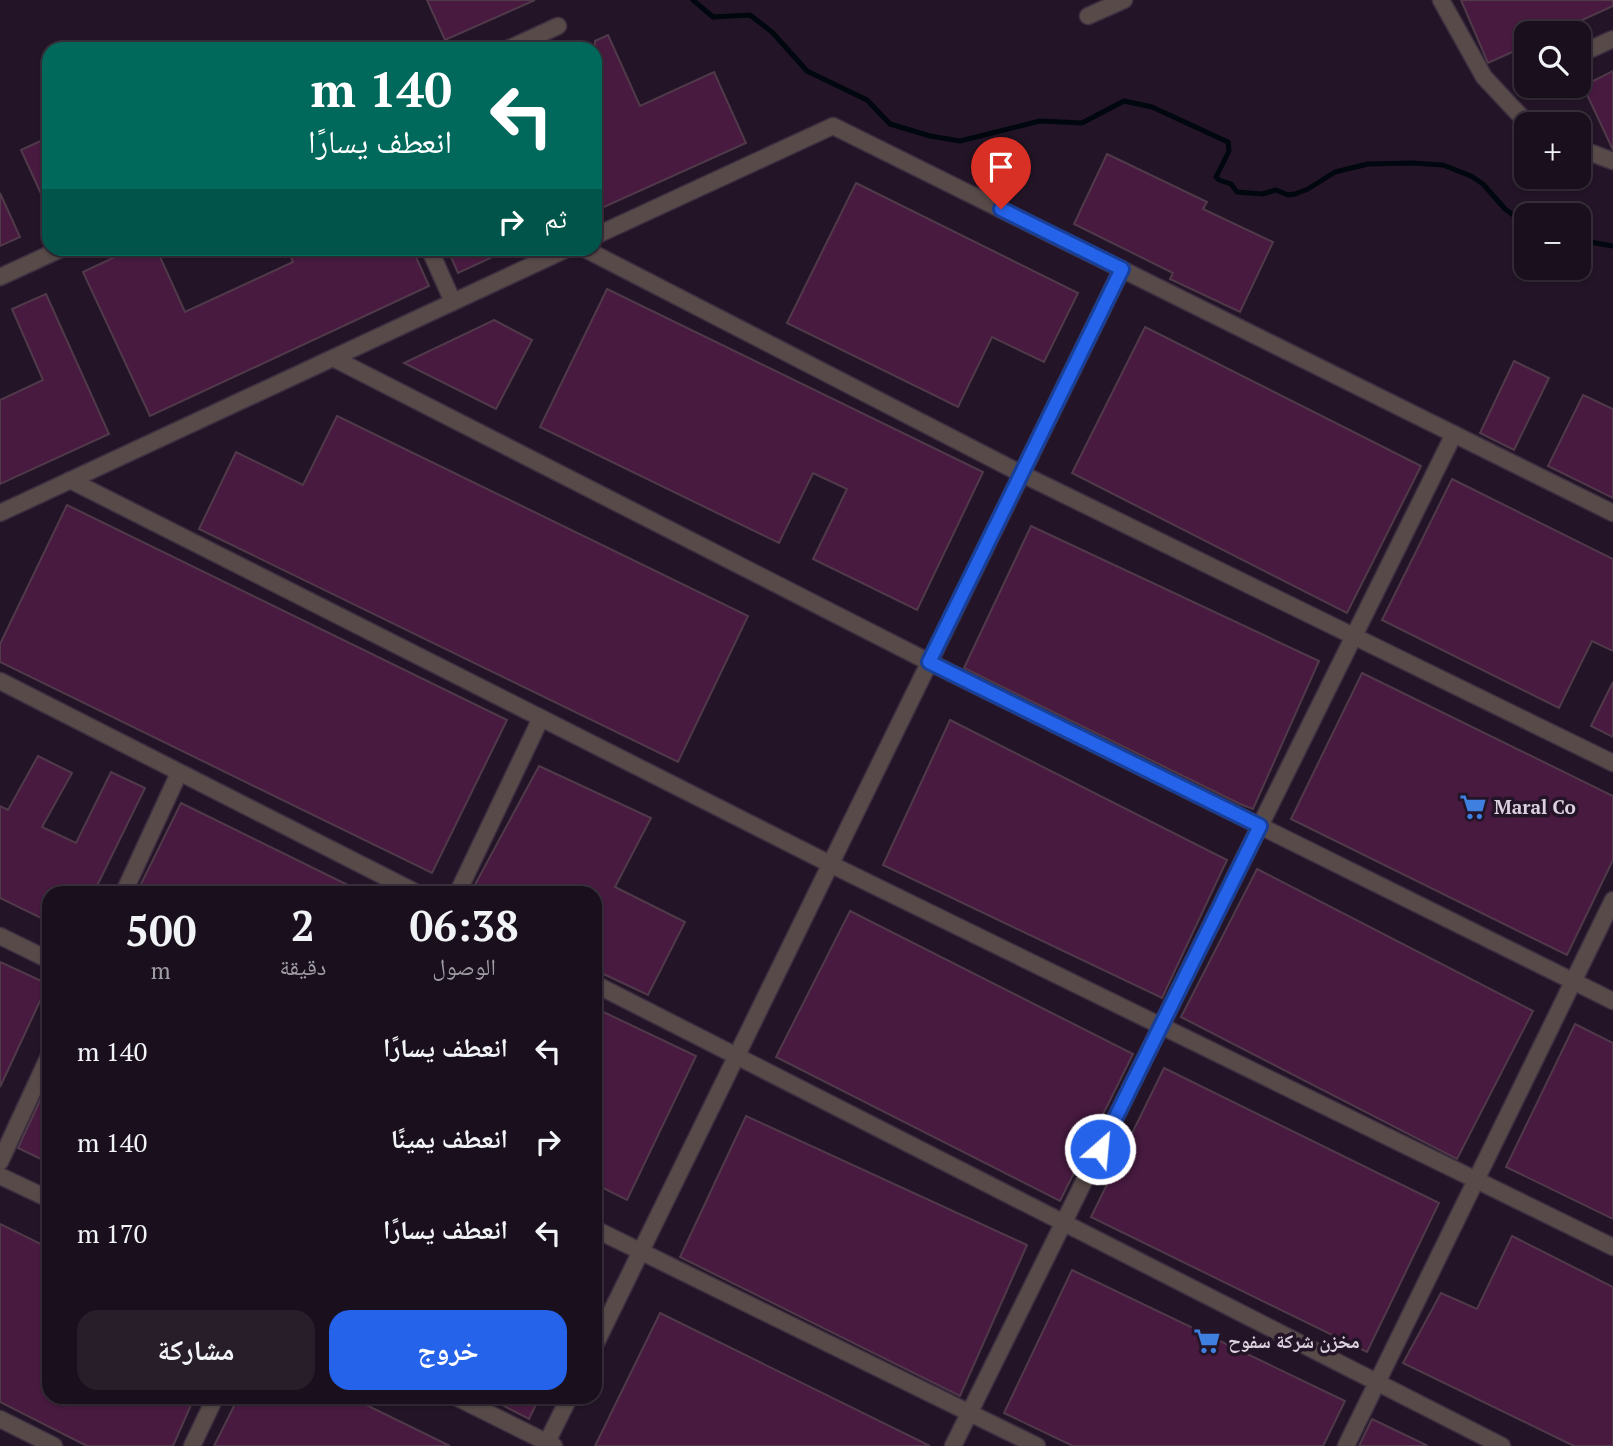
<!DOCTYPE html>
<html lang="ar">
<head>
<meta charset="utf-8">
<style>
	body { margin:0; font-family:"PT Serif","Noto Naskh Arabic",serif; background:#271e2a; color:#f1f3f6; direction:rtl; height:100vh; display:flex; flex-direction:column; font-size:26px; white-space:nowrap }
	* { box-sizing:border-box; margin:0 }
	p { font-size:23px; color:#9f9da4 }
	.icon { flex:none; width:38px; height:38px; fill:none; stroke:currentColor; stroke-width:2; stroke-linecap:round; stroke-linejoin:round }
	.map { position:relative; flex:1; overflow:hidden; direction:ltr }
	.details { position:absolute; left:42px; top:886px; width:560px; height:518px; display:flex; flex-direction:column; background:#1a101d; border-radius:21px; box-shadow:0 2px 5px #0004,0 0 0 2px #38303b; direction:rtl }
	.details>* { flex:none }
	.hud { position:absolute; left:42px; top:42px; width:560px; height:214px; border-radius:21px; box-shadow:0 2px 5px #0004,0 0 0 2px #38303b; direction:rtl; background:#00695c; color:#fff; overflow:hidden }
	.tools { position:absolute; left:1514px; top:21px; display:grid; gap:14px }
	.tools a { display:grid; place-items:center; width:77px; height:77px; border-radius:14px; background:#1a101d; box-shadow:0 2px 5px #0004,0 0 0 2px #38303b; font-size:35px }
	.pin { position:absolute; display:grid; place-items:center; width:60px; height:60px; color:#fff; margin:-72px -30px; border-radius:50% 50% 50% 0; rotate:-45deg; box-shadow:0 0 7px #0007 }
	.pin .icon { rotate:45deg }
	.me { position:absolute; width:77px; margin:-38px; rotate:27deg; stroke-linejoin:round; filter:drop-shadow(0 0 5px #0008) }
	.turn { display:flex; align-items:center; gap:24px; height:147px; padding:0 35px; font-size:32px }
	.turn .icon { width:91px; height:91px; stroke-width:2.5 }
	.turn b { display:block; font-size:49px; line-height:60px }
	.then { display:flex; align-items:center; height:66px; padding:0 35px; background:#0003; gap:14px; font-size:26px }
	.eta { display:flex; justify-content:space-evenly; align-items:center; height:119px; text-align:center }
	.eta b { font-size:42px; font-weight:800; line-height:49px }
	.cta { display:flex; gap:14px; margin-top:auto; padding:14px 35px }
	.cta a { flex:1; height:80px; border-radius:21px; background:#2563eb; color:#fff; font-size:28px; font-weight:800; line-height:80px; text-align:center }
	.cta a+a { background:#271e2a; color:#f1f3f6 }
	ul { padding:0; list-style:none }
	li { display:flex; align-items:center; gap:21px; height:91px; padding:0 35px }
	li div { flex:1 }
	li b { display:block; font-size:26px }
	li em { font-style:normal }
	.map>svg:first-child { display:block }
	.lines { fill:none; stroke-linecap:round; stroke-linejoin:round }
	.stream { stroke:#00070e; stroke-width:5 }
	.building { fill:#481a40; stroke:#503a4a; stroke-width:2 }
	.minor-casing { stroke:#3d2f41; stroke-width:19 }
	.minor { stroke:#574a48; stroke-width:16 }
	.route-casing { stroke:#184099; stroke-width:18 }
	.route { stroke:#2563eb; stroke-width:12 }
	.labels { text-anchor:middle; stroke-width:7; stroke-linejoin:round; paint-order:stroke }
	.poi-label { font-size:19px; font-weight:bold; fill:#dcd1de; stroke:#231527; text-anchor:start }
</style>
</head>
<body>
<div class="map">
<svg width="1613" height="1446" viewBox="0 0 1613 1446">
	<rect width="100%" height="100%" fill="#231527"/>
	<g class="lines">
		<g class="stream">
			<polyline points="693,0 713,17 750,15 772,32 807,71 867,100 890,124 930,136 960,141 1040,121 1082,123 1124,101 1152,107 1228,142 1229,151 1216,177 1219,180 1231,184 1237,192 1262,194 1276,190 1288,195 1295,194 1308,189 1335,172 1368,164 1411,163 1443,165 1471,176 1483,184 1505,209 1526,224"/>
			<polyline points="1578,240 1613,246"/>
		</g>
	</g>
	<g class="building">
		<polygon points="427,0 535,0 445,40"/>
		<polygon points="1461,0 1613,0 1613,6 1554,33 1526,33 1526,46 1488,63"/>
		<polygon points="608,35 640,106 714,72 746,143 595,211 595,41"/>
		<polygon points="1613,71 1613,150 1583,86"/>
		<polygon points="49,137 49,211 21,150"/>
		<polygon points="1107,154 1207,202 1203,209 1273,242 1240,312 1170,279 1173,273 1074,224"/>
		<polygon points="856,183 1078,293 1044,362 992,337 958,407 787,323"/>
		<polygon points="0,193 20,237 0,246"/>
		<polygon points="134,248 156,248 185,312 293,262 287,248 412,248 429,286 150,416 83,272"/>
		<polygon points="447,248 512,248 458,273"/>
		<polygon points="607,289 983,472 917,610 813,559 847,489 813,473 779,543 540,427"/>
		<polygon points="46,294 109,434 0,484 0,400 43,380 12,309"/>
		<polygon points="494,320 532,340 496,409 404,363"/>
		<polygon points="1145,327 1421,466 1347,613 1072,473"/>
		<polygon points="1514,361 1549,378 1514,450 1480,433"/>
		<polygon points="1583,395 1613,409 1613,498 1548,466"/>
		<polygon points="337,416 748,616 678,762 199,529 236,452 303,485"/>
		<polygon points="1452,479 1613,559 1613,651 1592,641 1559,708 1382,620"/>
		<polygon points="67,505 507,720 432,873 0,662 0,644"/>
		<polygon points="1031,526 1319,661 1253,809 1240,804 964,668"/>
		<polygon points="1362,673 1613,796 1613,860 1567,955 1291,819"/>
		<polygon points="1613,682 1613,737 1591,726"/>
		<polygon points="950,720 1227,860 1162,998 883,865"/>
		<polygon points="38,756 72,773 42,827 76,843 111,772 145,788 94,892 49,892 49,922 0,898 0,806 8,810"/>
		<polygon points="539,766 651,818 615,887 685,922 648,995 595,970 595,892 471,892"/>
		<polygon points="181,803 362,892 137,892"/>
		<polygon points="1257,869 1533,1011 1457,1159 1181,1017"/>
		<polygon points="850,911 1133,1054 1060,1201 776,1057"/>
		<polygon points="0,962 48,984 0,1087"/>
		<polygon points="595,1008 696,1056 627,1200 595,1184"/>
		<polygon points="1575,1024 1613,1043 1613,1219 1506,1167"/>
		<polygon points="1164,1068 1439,1203 1367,1352 1091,1217"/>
		<polygon points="49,1081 49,1163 18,1148"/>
		<polygon points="746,1116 1027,1245 960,1396 680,1257"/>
		<polygon points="0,1224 49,1248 49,1396 195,1396 173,1446 87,1446 0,1402"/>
		<polygon points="1512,1236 1613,1287 1613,1446 1574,1446 1403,1363 1441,1293 1477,1309"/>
		<polygon points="1072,1270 1345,1401 1323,1446 1073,1446 1004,1413"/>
		<polygon points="660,1313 930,1446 595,1446"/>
		<polygon points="239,1396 348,1396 450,1446 214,1446"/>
		<polygon points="485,1396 540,1396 529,1419"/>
		<polygon points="1372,1419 1428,1446 1359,1446"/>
	</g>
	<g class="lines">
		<g class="minor-casing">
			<g id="minor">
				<polyline points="1441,0 1484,77 1528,124"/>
				<polyline points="1088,16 1124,0"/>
				<polyline points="508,49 558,26"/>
				<polyline points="1580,54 1613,39"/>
				<polyline points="1578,148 1613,161"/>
				<polyline points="595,236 833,126 1613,513"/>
				<polyline points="429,248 453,302"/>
				<polyline points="583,248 1022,474 1613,763"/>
				<polyline points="0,277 63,248"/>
				<polyline points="333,358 929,662 1613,1001"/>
				<polyline points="70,480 830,864 1613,1247"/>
				<polyline points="0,513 569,248"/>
				<polyline points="0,681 415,892"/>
				<polyline points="124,892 179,773"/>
				<polyline points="458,892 541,718"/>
				<polyline points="0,936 49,960"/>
				<polyline points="595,984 1502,1446"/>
				<polyline points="0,1162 49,1056"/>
				<polyline points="0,1176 49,1199"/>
				<polyline points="595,1229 1037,1446"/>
				<polyline points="595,1345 1122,269"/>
				<polyline points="454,1396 554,1446"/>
				<polyline points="0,1419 54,1446"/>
				<polyline points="192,1446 216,1396"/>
				<polyline points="545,1446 570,1396"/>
				<polyline points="953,1446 1454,434"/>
				<polyline points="1346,1446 1613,900"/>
			</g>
		</g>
		<use href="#minor" class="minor"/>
	</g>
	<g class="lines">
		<g class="route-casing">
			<polyline id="route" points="1001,209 1122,269 929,662 1260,826 1100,1149"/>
		</g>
		<use href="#route" class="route"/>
	</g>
	<defs>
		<g id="supermarket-bare" transform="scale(2.1)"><path d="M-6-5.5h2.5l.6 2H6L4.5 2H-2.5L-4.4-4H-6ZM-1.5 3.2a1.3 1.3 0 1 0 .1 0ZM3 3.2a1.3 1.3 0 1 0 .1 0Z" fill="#3f7fe0" stroke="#231527" stroke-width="2.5" paint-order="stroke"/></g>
	</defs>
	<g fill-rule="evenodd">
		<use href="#supermarket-bare" x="1473" y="807"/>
		<use href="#supermarket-bare" x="1207" y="1341"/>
	</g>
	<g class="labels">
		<g class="poi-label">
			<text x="1494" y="814">Maral Co</text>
			<text x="1228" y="1348">مخزن شركة سفوح</text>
		</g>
	</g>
</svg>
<div class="tools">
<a><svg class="icon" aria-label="search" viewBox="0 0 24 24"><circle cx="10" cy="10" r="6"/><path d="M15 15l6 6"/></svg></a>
<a>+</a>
<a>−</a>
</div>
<div class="pin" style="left:1001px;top:209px;background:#d93025"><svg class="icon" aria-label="arrive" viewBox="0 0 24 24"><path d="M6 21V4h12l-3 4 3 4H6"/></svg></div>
<svg class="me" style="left:1100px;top:1149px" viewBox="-20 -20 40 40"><circle r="17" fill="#2563eb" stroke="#fff" stroke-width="3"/><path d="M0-11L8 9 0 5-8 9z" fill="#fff"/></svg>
<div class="hud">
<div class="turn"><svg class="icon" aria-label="left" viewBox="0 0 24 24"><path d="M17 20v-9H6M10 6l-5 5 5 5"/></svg><div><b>140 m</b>انعطف يسارًا</div></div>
<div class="then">ثم<svg class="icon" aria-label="right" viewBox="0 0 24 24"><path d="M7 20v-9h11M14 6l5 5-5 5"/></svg></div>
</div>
<section class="details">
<div class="eta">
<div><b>06:38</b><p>الوصول</p></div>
<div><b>2</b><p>دقيقة</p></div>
<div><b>500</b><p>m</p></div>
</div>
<ul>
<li><svg class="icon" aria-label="left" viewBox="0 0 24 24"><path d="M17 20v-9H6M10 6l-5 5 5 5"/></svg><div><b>انعطف يسارًا</b></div><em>140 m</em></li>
<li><svg class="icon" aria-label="right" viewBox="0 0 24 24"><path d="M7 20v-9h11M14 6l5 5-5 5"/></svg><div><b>انعطف يمينًا</b></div><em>140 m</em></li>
<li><svg class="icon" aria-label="left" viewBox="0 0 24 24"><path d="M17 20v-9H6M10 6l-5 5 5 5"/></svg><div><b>انعطف يسارًا</b></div><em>170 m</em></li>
</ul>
<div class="cta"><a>خروج</a><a>مشاركة</a></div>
</section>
</div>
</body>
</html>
